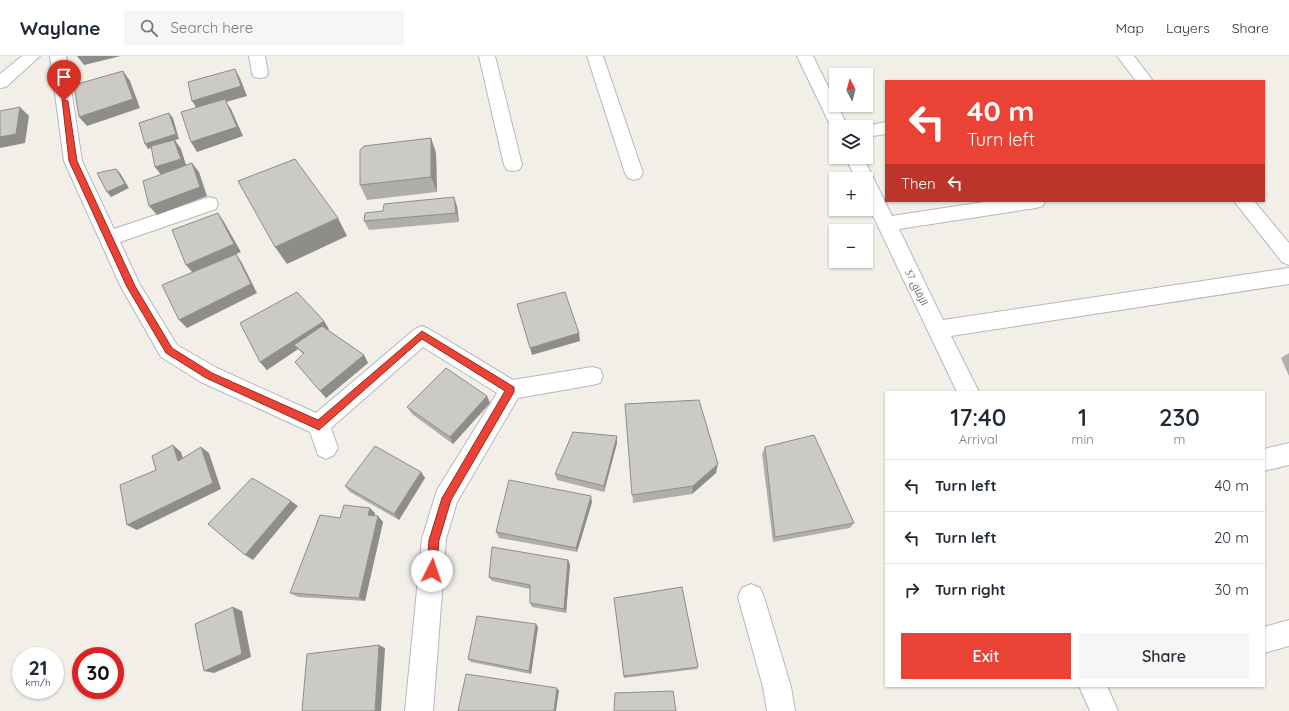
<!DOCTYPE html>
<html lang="en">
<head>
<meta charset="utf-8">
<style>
	body { margin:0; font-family:Quicksand,Cairo,sans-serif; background:#f6f6f7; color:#1f2937; height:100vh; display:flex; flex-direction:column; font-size:15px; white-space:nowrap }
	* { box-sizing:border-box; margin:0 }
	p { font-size:13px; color:#747a83 }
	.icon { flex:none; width:22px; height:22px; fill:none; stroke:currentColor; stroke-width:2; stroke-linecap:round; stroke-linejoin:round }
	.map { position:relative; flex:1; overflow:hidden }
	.panel { position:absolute; left:885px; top:335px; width:380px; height:296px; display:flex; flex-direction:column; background:#fff; border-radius:0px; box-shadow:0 1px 3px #0004 }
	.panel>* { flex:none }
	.guide { position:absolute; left:885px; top:24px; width:380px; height:122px; border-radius:0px; box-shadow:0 1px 3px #0004; background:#ea4335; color:#fff; overflow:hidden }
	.needle { width:26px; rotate:354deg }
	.controls { position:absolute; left:829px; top:12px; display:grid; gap:8px }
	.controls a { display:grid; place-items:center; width:44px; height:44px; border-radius:0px; background:#fff; box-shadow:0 1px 3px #0004; font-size:20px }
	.speed { position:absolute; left:12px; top:591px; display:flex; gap:8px; font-size:20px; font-weight:700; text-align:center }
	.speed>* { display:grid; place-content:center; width:52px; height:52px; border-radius:50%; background:#fff; box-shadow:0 1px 3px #0004; line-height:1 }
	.speed small { font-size:10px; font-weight:400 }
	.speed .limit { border:6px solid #d22; background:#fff; color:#111 }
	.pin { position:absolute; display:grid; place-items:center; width:34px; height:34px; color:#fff; margin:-41px -17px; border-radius:50% 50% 50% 0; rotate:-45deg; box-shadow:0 0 4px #0007 }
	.pin .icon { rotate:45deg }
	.me { position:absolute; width:44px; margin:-22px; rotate:4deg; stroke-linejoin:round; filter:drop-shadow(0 0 3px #0008) }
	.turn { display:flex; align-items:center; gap:14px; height:84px; padding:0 16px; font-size:18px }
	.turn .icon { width:52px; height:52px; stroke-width:2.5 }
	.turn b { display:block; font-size:28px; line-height:34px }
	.then { display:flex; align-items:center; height:38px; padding:0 16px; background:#0003; gap:8px; font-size:15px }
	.eta { display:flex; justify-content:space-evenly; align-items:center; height:68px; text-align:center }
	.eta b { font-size:24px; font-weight:600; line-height:28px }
	.button { display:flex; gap:8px; margin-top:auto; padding:8px 16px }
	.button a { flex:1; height:46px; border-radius:0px; background:#ea4335; color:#fff; font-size:16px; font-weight:600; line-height:46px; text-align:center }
	.button a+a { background:#f6f6f7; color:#1f2937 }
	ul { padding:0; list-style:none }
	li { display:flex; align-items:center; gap:12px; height:52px; padding:0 16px; border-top:1px solid #e0e1e3 }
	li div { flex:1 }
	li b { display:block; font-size:15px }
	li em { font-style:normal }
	header { display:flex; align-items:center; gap:24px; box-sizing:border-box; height:56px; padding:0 20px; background:#fff; border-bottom:1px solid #e0e1e3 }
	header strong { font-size:19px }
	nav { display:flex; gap:22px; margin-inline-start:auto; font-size:14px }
	.search { width:280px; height:36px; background:#f6f6f7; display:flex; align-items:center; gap:10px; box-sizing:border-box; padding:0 14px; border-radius:0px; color:#747a83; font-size:15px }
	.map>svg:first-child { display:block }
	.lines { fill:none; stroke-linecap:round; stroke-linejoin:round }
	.minor-casing { stroke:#b5b8bc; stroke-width:2 }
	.minor { fill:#fff; fill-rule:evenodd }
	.wall { fill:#afaea9 }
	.shaded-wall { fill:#8f8d8a }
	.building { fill:#cccac5; stroke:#8f8d8a }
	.route { fill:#ea4335; stroke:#982c22 }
	.labels { text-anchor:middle; stroke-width:3.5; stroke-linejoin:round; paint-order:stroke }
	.street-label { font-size:10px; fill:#5f6368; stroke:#fff }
</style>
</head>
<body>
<header>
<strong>Waylane</strong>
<div class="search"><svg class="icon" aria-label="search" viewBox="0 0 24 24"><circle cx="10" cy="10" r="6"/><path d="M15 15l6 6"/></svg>Search here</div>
<nav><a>Map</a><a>Layers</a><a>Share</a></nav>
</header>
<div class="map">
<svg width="1289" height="655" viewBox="0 0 1289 655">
	<rect width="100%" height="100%" fill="#f1efe8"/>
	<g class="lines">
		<g class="minor-casing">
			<g id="minor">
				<polygon points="22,0 40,0 6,31 0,32 0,18"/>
				<polygon points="50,0 66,0 82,105 114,173 209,141 216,143 218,148 216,153 120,186 139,227 177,289 217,312 316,357 415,273 422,270 429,273 513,324 592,311 600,313 603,320 600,327 592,329 518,342 457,446 446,483 433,655 405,655 422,483 437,434 497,337 423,291 331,372 338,392 334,399 326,403 318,399 310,376 201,326 161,301 121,231 64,105"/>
				<polygon points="249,0 265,0 268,17 266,21 260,22 254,21 252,17"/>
				<polygon points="479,0 495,0 522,109 519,114 513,115 507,114 504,109"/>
				<polygon points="587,0 603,0 643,117 640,122 634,124 628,122 625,117"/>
				<polygon points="797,0 813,0 848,71 836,71 836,76 833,75"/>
				<polygon points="1117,0 1134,0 1153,25 1136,25"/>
				<polygon points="886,66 886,78 866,81 866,71 860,71"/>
				<polygon points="845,101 863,101 892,160 990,145 1045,145 1043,150 1036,152 899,173 943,264 1289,212 1289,228 951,280 979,336 957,336 866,145 866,123 856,123"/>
				<polygon points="1234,145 1254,145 1289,187 1289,209 1282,206"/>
				<polygon points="1289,387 1289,409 1264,415 1264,393"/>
				<polygon points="751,528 760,532 764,541 791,631 795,655 767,655 763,631 738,541 742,532"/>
				<polygon points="1289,564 1289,590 1264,597 1264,571"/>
				<polygon points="1079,630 1107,630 1118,655 1090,655"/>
			</g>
		</g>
		<use href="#minor" class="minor"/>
	</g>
	<g class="wall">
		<polygon points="431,82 436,97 437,136 367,144 360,129"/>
		<polygon points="457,150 459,166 369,174 364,165"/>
		<polygon points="329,273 328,274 364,299 368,307 326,342 295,306 303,298 298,293 267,314 260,306"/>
		<polygon points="1289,297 1289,320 1281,302"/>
		<polygon points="490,347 453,388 412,358 407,351"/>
		<polygon points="626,358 716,417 692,438 633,447"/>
		<polygon points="617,380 617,387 604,436 557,424 555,418"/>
		<polygon points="765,391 854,467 850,472 773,486 762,398"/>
		<polygon points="421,416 425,422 399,464 350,436 345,430"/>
		<polygon points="592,446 577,496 499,482 496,476"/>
		<polygon points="375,457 374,460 383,466 365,545 298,541 290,537 340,462"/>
		<polygon points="568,504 570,509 566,557 532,551 530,547 530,533 492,525 489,521"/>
		<polygon points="614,542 698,611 697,613 624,622"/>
		<polygon points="538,571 531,618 471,606 468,603"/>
	</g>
	<g class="shaded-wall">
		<polygon points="77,0 121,0 84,9"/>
		<polygon points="235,13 240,22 247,40 226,46 231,53 243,80 197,96 191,86 198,54 192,45"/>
		<polygon points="123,15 130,25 140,52 87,70 79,61"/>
		<polygon points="20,51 29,60 25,87 0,92 0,81"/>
		<polygon points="169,57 173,62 179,83 175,84 181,93 187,112 162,120 155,111 174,85 148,93 145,88"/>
		<polygon points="431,82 436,97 437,136 431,121"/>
		<polygon points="192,107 199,116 207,140 157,159 149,150"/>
		<polygon points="116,113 120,117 129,132 111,141 107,136"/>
		<polygon points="454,141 457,150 459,166 456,157"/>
		<polygon points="218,157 224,166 241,196 236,198 242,207 257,237 187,272 179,264 193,217 186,209"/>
		<polygon points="338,162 347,180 287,208 275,191"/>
		<polygon points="324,265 329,273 299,293 294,289 298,293 267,314 260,306"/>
		<polygon points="579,277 580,285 532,299 530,292"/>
		<polygon points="364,299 368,307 326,342 320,335"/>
		<polygon points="487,340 490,347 453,388 450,381"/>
		<polygon points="617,380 617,387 604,436 604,430"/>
		<polygon points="173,389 181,396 186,412 178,405"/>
		<polygon points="201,391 209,397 221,433 137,474 127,469"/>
		<polygon points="718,408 716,417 692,438 693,430"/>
		<polygon points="421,416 425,422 399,464 394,458"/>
		<polygon points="591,440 592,446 577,496 576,492"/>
		<polygon points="291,445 298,450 253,504 245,499"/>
		<polygon points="370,452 375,457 373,465 368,459"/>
		<polygon points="378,460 383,466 365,545 359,542"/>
		<polygon points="568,504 570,509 566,557 564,553"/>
		<polygon points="233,551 242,555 251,601 214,617 204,615"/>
		<polygon points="536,568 538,571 531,618 529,615"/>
		<polygon points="379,589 385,592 381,655 375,655"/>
		<polygon points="557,632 559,635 556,655 554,655"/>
	</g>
	<g class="building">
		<polygon points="235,13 241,30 192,45 188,26"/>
		<polygon points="123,15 133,43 79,61 74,29"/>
		<polygon points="225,43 237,71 191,86 181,56"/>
		<polygon points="20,51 16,78 0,81 0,55"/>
		<polygon points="169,57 176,78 145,88 139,67"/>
		<polygon points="431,82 431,121 360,129 360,94 364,90"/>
		<polygon points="174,84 181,103 155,111 151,90"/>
		<polygon points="295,103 338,162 275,191 238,125"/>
		<polygon points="192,107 200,131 149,150 143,125"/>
		<polygon points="116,113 125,128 107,136 97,117"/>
		<polygon points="454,141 456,157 364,165 365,157 383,155 384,148"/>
		<polygon points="218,157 234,188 186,209 172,174"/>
		<polygon points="236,198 251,228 179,264 162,229"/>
		<polygon points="297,236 324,265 260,306 240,267"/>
		<polygon points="565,236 579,277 530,292 517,248"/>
		<polygon points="322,270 364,299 320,335 295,306 304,297 294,289"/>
		<polygon points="446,312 487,340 450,381 407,351"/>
		<polygon points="699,344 718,408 693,430 632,439 625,348"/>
		<polygon points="573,376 617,380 604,430 555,418"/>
		<polygon points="814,379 854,467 775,481 765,391"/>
		<polygon points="173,389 178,405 201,391 213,427 127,469 120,429 156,414 152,400"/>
		<polygon points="375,390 421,416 394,458 345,430"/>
		<polygon points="252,422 291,445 245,499 208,468"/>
		<polygon points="509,424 591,440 576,492 496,476"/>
		<polygon points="344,449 370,452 368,459 378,460 359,542 290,537 320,459 340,462"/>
		<polygon points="492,491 568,504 564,553 530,547 530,529 489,521"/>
		<polygon points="682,531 698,611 624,620 614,542"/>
		<polygon points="233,551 242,598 204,615 195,568"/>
		<polygon points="477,560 536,568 529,615 468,603"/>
		<polygon points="379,589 375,655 302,655 307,598"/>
		<polygon points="466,618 557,632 554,655 458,655"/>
		<polygon points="673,635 676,655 614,655 615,637"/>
	</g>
	<polygon class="route" points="62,43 68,45 77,105 135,230 172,292 212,317 318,364 422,275 514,331 514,336 451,444 439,484 436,519 432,520 428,519 427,515 429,484 442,442 505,335 422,283 319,374 206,322 166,297 127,231 69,105"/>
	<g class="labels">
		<g class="street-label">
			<text transform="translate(917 231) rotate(64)" y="4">الزقاق 37</text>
		</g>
	</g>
</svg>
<div class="controls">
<a><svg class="needle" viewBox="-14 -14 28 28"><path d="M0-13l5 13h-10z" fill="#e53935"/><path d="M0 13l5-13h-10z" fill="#747a83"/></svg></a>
<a><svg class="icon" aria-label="layers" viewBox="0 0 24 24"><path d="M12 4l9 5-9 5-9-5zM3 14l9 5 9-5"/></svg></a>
<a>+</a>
<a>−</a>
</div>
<div class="speed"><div>21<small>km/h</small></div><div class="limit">30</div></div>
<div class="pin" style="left:64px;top:45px;background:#d93025"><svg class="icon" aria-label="arrive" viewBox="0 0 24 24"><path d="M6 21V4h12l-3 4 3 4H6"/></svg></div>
<svg class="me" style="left:432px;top:515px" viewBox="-20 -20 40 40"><circle r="19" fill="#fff"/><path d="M0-13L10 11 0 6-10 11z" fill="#ea4335"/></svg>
<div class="guide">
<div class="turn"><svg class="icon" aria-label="left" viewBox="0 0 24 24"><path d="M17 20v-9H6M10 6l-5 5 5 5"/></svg><div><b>40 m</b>Turn left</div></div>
<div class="then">Then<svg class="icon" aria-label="left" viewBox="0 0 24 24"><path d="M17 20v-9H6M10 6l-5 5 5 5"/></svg></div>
</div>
<section class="panel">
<div class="eta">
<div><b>17:40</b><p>Arrival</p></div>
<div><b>1</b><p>min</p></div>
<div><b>230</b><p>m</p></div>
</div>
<ul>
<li><svg class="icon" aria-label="left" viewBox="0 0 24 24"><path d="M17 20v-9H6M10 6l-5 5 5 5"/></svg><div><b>Turn left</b></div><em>40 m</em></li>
<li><svg class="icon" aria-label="left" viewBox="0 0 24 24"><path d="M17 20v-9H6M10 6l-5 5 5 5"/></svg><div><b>Turn left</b></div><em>20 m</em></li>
<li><svg class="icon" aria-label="right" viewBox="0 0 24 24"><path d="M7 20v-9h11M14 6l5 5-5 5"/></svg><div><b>Turn right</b></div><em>30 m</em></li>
</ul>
<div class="button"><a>Exit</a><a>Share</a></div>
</section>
</div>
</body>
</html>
